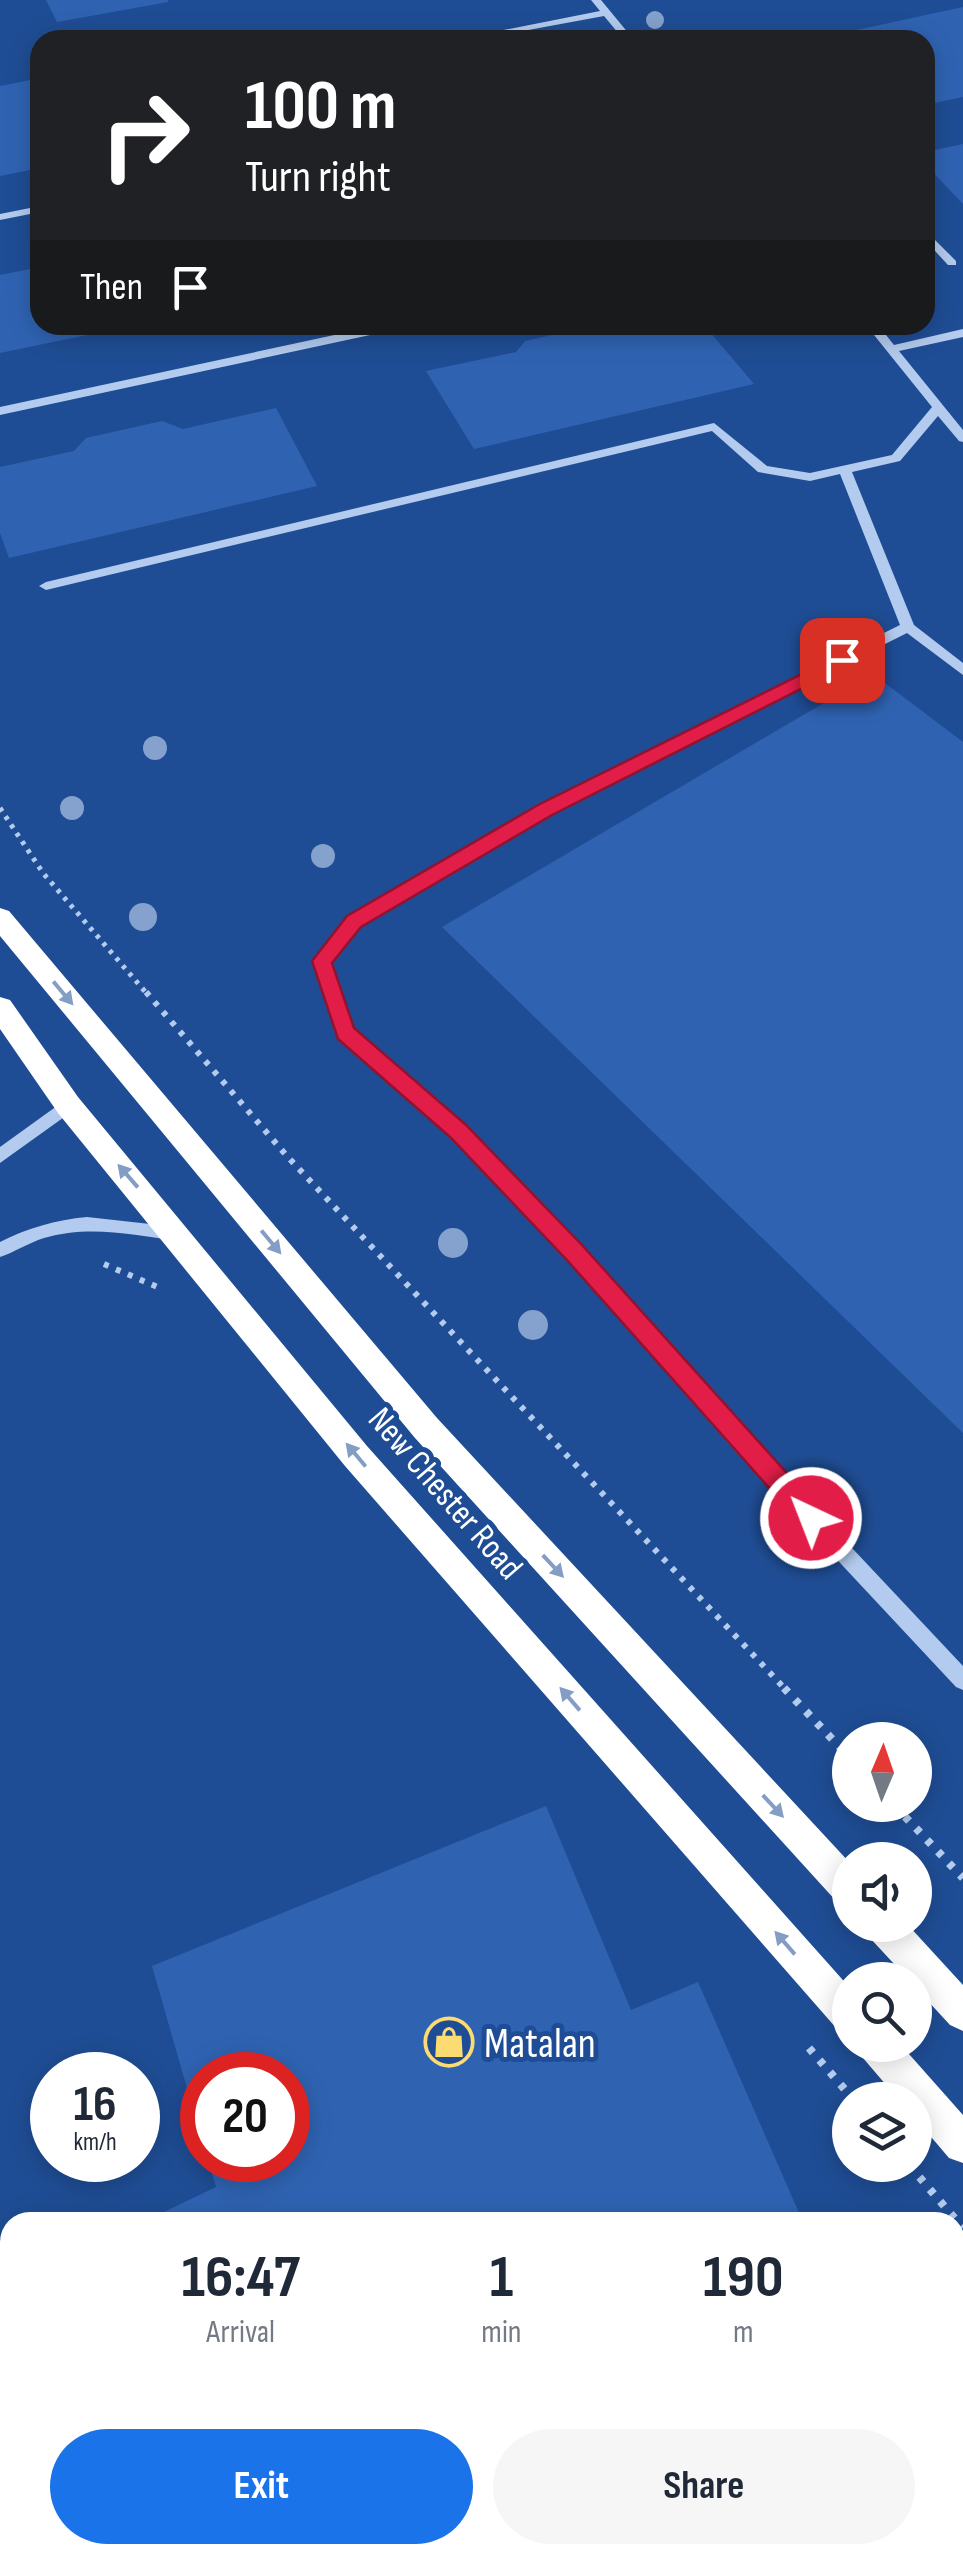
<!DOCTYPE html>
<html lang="en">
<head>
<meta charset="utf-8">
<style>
	body { margin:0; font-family:"Sofia Sans Condensed",sans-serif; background:#f6f6f7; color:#1f2937; height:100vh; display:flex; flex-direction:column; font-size:38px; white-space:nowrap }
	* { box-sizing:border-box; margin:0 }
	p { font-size:32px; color:#747a83 }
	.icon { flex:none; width:55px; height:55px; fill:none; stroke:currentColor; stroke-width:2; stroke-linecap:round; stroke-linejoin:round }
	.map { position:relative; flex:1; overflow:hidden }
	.sheet { position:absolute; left:0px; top:2212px; width:965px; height:352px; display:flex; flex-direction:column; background:#fff; border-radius:30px 30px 0 0; box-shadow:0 5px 25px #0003 }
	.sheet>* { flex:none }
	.guide { position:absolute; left:30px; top:30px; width:905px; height:305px; border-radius:30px; box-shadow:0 5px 25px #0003; background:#202124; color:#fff; overflow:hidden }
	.needle { width:65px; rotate:2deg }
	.controls { position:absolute; left:832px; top:1722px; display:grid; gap:20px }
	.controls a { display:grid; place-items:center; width:100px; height:100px; border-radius:50%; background:#fff; box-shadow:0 5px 25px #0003; font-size:50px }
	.speed { position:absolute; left:30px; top:2052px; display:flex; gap:20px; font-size:50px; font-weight:700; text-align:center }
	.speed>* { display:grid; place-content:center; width:130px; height:130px; border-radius:50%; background:#fff; box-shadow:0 5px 25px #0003; line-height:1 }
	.speed small { font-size:25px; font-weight:400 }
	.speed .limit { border:15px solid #d22; background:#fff; color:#111 }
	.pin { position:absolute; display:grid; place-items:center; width:85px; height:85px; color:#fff; margin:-42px; border-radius:20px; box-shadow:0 5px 15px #0006 }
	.me { position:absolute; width:110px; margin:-55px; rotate:317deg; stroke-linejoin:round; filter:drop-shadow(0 0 8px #0008) }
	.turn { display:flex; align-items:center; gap:35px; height:210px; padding:0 50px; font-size:45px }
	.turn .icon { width:130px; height:130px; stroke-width:2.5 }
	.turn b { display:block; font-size:70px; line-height:85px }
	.then { display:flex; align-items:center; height:95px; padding:0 50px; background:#0003; gap:20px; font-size:38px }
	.eta { display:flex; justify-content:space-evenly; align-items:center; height:170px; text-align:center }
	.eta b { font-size:60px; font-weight:700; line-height:70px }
	.action { display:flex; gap:20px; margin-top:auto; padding:20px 50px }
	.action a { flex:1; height:115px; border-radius:60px; background:#1a73e8; color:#fff; font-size:40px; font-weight:700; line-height:115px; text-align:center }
	.action a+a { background:#f6f6f7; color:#1f2937 }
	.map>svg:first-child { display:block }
	.building { fill:#2f63b2 }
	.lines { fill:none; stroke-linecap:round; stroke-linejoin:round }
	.path-far2 { stroke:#b3cbee; stroke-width:5; stroke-dasharray:4 6; stroke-linecap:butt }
	.path-far1 { stroke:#b3cbee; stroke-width:6; stroke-dasharray:5 8; stroke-linecap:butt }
	.path { stroke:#b3cbee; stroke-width:8; stroke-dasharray:6 10; stroke-linecap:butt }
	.minor { fill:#b3cbee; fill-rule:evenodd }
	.highway { fill:#fff; fill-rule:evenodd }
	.tree { fill:#85a1cd }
	.oneway { fill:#849dc5 }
	.route { fill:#e11d48; stroke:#92132f; stroke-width:2.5 }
	.labels { text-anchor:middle; stroke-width:10; stroke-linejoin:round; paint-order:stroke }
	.street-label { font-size:35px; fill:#fff; stroke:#1f4d95 }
	.near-poi-label { font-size:42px; fill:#fff; stroke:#1f4d95; text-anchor:start }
</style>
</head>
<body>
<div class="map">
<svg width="963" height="2563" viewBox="0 0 963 2563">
	<rect width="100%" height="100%" fill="#1f4d95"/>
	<g class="building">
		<polygon points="46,0 168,0 168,2 57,22"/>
		<polygon points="963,7 963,97 925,105 925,40 810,40"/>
		<polygon points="40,78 40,168 0,176 0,86"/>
		<polygon points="963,144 963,204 925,164 925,152"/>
		<polygon points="40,267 40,325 126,327 0,353 0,275"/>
		<polygon points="638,325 704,325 754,384 474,449 426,371 516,352 525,341 593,326 613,331"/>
		<polygon points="276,408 317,486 9,558 0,533 0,467 74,451 86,438 162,421 183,429"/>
		<polygon points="873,674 963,742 963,1433 442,927"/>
		<polygon points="546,1806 631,2010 698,1982 803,2222 143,2222 216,2187 208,2160 288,2160 288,2075 202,2075 201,2137 152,1966"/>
		<polygon points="227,2555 500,2555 484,2563 229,2563"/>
	</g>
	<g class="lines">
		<polyline class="path-far2" points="0,808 43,873 148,995"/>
		<g class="path-far1">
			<polyline points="146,992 286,1155 786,1690"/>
			<polyline points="104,1264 162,1289"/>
		</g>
		<g class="path">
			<polyline points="784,1688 850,1758"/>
			<polyline points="894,1805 963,1878"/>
			<polyline points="809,2048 854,2100"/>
			<polyline points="909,2165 963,2228"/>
		</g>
		<g class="minor">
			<polygon points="591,0 601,0 634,40 624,40 604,16 475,40 453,40 600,11"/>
			<polygon points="40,206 40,212 0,220 0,214"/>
			<polygon points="925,230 956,261 956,265 948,265 925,240"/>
			<polygon points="381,325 404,325 398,329 0,415 0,407"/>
			<polygon points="866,325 878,325 894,345 963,329 963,337 899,351 963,430 963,442 959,441 938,416 900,461 852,472 914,625 963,663 963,675 907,633 582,796 359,926 330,962 353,1030 440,1101 580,1247 742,1431 963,1666 963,1690 956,1687 728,1443 568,1257 428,1111 340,1037 314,961 349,918 572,788 900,625 840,474 810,481 758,472 712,431 46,590 39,586 46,582 714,423 767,466 810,473 892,455 932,407"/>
			<polygon points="68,1098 76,1105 74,1110 0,1163 0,1147"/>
			<path d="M87 1217 177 1227 183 1229 186 1234 183 1239 177 1241C133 1234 87 1225 44 1238 28 1243 15 1252 0 1257V1242C28 1228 55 1220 87 1217Z"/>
			<polygon points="0,2268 8,2272 10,2276 10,2343 2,2339 0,2335"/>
			<polygon points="42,2555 66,2555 68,2563 44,2563"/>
		</g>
		<g class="highway">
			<polygon points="0,908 9,911 437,1418 850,1863 850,1907 837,1902 415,1438 0,936"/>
			<polygon points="0,997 10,1000 78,1097 367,1446 850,1988 850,2035 837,2029 345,1466 58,1113 0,1029"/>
			<polygon points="865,1925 908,1925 963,1985 963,2031 950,2025 915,1987 915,1980 909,1980 870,1938"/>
			<polygon points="857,2045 901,2045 963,2115 963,2163 949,2158 915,2118 915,2100 899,2100 863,2058"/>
		</g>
	</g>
	<g class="tree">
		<circle cx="655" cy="20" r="9"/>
		<circle cx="155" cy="748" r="12"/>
		<circle cx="72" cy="808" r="12"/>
		<circle cx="323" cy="856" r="12"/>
		<circle cx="143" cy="917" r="14"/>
		<circle cx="453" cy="1243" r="15"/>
		<circle cx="533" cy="1325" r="15"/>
	</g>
	<defs><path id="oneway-solid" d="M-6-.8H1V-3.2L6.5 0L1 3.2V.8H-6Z" transform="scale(2.5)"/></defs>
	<g class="oneway">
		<use href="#oneway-solid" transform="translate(63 993) rotate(50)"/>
		<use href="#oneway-solid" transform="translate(128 1176) rotate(-131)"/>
		<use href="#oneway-solid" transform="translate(271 1242) rotate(50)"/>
		<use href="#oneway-solid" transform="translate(356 1455) rotate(-130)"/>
		<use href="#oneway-solid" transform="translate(553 1566) rotate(47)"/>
		<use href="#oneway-solid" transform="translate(570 1699) rotate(-131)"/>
		<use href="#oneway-solid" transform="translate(773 1806) rotate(47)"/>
		<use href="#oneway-solid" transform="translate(785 1943) rotate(-131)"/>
	</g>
	<polygon class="route" points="842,654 851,660 848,665 552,815 361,927 332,963 354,1028 465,1124 582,1245 820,1510 824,1518 811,1530 803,1526 566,1259 450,1137 338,1039 312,961 347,916 538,805"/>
	<defs>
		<g id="shop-ring" transform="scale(2.5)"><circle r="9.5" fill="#1f4d95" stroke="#fcdb73" stroke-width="1.5"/><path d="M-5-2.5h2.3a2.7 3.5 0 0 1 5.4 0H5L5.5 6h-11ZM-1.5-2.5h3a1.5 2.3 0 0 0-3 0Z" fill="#fcdb73"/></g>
	</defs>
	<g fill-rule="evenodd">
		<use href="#shop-ring" x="449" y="2042"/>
	</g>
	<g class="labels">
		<g class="street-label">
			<text transform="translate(446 1493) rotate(49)" y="12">New Chester Road</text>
		</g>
		<g class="near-poi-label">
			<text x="484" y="2057">Matalan</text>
		</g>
	</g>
</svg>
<div class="controls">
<a><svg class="needle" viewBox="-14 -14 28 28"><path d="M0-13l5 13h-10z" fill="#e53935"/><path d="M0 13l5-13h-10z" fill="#747a83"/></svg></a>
<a><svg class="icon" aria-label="sound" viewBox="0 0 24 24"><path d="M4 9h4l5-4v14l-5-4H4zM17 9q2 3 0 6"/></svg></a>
<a><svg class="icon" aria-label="search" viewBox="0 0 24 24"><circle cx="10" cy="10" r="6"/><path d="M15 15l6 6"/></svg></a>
<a><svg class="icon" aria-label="layers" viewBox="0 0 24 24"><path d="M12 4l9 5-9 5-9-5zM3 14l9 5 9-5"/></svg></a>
</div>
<div class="speed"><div>16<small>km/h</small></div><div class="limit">20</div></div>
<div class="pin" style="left:842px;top:660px;background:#d93025"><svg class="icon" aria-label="arrive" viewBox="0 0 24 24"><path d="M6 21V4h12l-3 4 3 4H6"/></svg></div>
<svg class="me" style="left:811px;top:1518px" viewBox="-20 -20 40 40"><circle r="17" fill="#e11d48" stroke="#fff" stroke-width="3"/><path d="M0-11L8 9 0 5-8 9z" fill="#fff"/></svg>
<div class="guide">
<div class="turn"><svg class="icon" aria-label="right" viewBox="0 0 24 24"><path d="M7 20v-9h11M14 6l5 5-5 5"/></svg><div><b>100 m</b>Turn right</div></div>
<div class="then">Then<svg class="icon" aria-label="arrive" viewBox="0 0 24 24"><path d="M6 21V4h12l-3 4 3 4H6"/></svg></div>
</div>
<section class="sheet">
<div class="eta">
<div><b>16:47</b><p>Arrival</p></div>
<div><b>1</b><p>min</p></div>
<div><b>190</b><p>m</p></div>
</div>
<div class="action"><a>Exit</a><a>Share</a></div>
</section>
</div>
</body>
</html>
